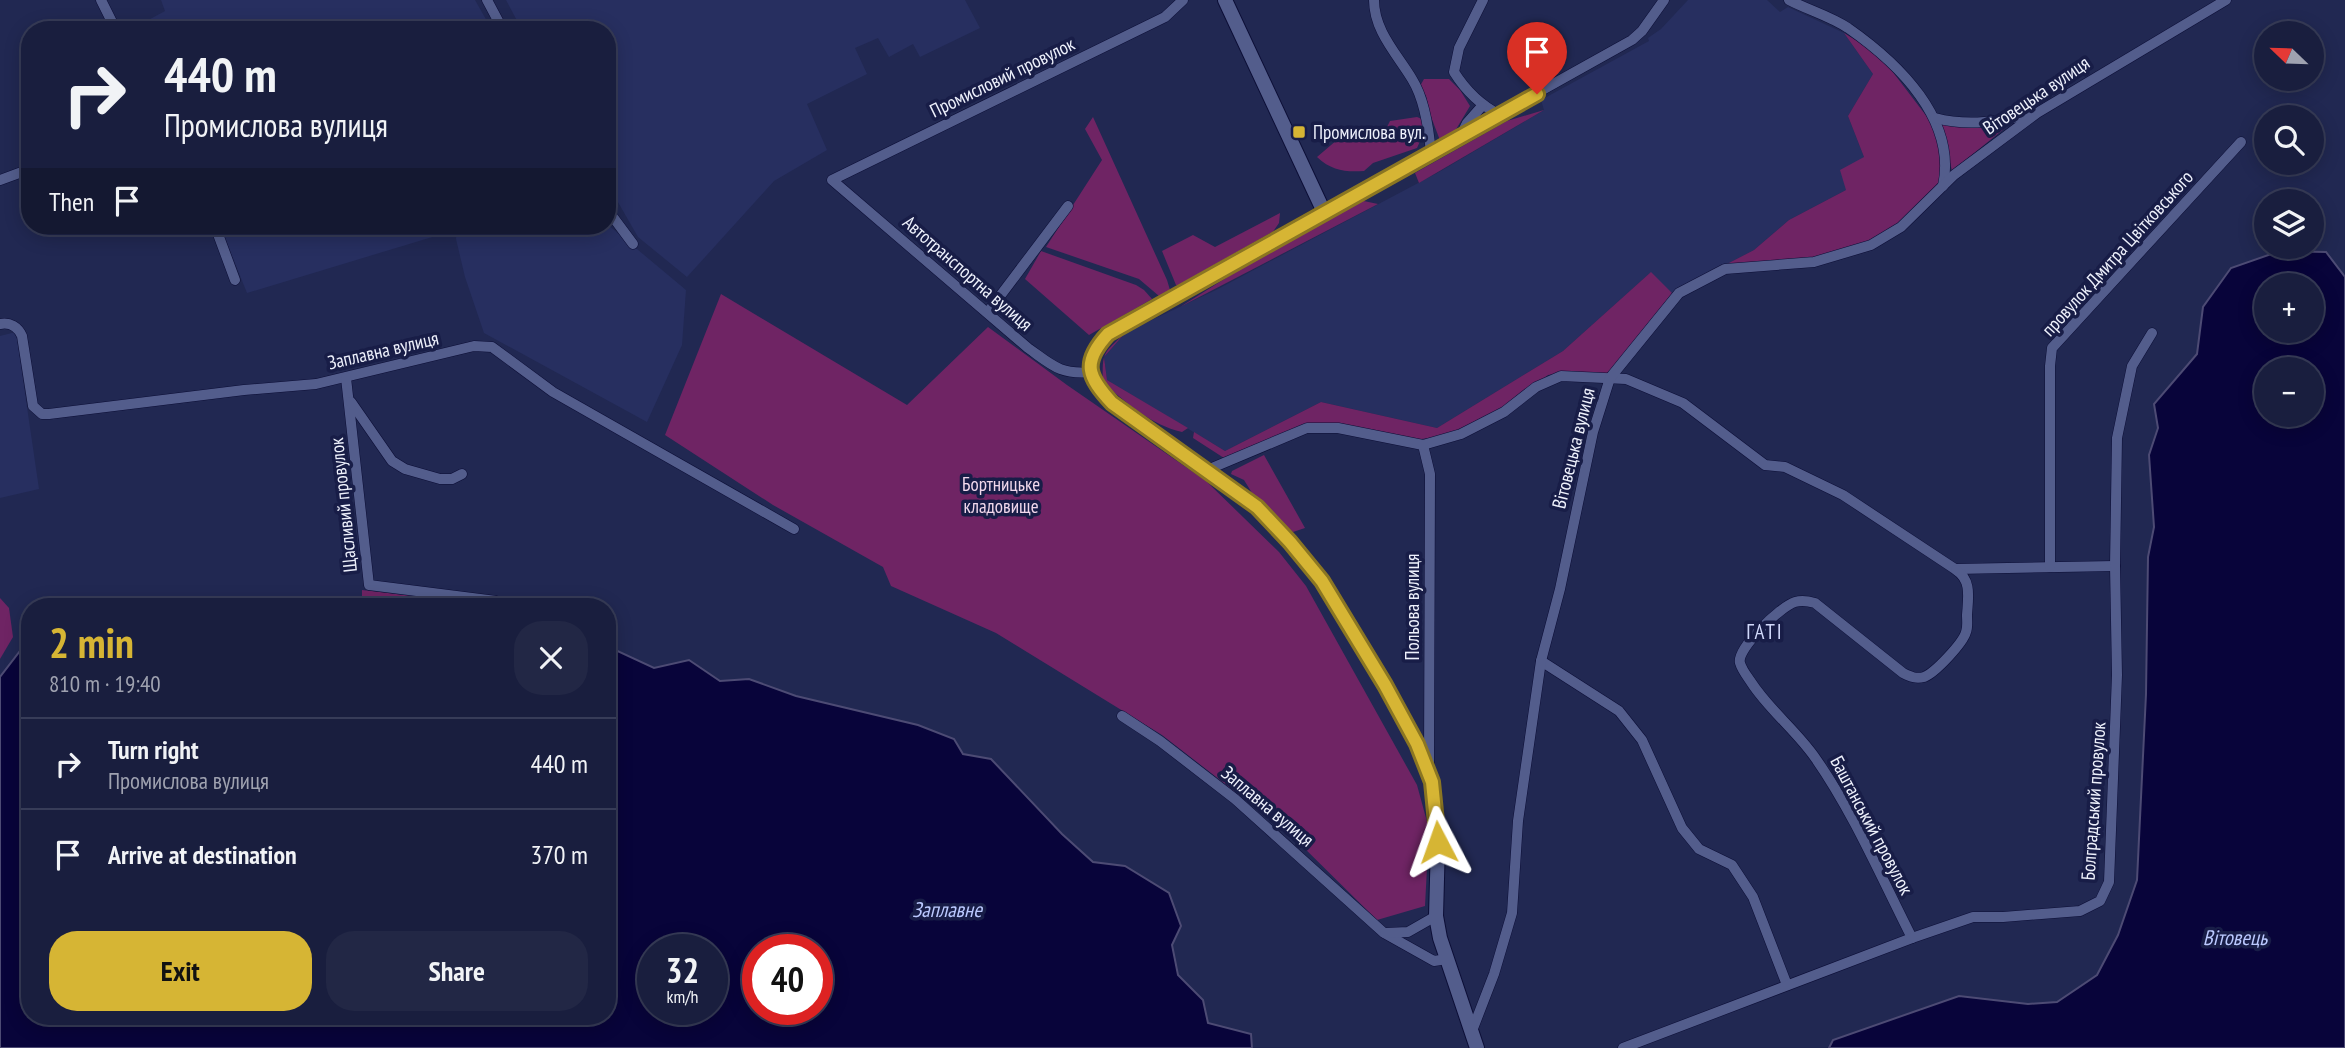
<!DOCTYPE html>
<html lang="en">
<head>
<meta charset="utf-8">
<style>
	body { margin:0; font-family:"PT Sans Narrow",sans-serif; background:#222745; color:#f1f3f6; height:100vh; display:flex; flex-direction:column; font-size:26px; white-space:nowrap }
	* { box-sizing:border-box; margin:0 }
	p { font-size:23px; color:#9fa2b0 }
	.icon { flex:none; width:38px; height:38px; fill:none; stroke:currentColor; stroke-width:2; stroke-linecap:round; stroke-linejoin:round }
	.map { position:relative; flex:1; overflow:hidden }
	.panel { position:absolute; left:21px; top:598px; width:595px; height:427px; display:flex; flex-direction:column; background:#191e3e; border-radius:28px; box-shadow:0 4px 18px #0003,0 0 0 2px #373c58 }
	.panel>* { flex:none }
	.hud { position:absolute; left:21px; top:21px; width:595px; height:214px; border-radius:28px; box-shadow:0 4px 18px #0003,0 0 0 2px #373c58; background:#191e3e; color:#f1f3f6; overflow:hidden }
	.needle { width:46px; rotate:293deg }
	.tools { position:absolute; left:2254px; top:21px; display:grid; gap:14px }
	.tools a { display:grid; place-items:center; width:70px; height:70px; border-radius:50%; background:#191e3e; box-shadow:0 4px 18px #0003,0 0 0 2px #373c58; font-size:35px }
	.speed { position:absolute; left:637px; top:934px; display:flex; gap:14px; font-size:35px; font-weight:700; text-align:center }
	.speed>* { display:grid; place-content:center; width:91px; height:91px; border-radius:50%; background:#191e3e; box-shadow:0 4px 18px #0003,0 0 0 2px #373c58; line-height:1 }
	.speed small { font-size:18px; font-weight:400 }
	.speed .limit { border:10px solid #d22; background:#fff; color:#111 }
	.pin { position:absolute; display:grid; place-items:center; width:60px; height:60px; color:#fff; margin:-72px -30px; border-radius:50% 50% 50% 0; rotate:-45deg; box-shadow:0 0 7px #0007 }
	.pin .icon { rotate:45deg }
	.me { position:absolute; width:77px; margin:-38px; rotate:356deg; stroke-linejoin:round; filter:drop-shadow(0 0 5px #0008) }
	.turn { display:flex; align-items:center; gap:24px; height:147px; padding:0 28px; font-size:32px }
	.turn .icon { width:91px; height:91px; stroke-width:2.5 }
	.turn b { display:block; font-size:49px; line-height:60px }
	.then { display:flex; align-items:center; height:66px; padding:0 28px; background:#0003; gap:14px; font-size:26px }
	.round { display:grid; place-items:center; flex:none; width:74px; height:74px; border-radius:28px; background:#222745 }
	.summary { display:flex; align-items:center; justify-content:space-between; height:119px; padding:0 28px }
	h1 { font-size:42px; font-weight:700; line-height:52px; color:#d6b534 }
	.action { display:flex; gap:14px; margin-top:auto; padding:14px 28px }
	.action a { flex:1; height:80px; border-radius:28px; background:#d6b534; color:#111; font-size:28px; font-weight:700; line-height:80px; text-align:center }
	.action a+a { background:#222745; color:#f1f3f6 }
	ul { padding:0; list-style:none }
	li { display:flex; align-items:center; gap:21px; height:91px; padding:0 28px; border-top:2px solid #373c58 }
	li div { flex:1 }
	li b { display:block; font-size:26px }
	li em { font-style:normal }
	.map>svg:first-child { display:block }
	.built { fill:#272f60 }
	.green { fill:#6f2464 }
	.water { fill:#08043a; stroke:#4d4b74; stroke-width:2; fill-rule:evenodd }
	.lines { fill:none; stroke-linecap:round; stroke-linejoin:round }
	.street-casing { stroke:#0c0e36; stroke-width:11 }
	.secondary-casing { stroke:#0c0e36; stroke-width:16 }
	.street { stroke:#535d8c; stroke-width:10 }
	.secondary { stroke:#535d8c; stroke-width:14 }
	.route-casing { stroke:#8b7622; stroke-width:18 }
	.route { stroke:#d6b534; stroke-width:12 }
	.poi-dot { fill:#d6b534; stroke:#181d47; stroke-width:2.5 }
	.labels { text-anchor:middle; stroke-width:7; stroke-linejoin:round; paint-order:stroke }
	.street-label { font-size:19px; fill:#eef1fc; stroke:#181d47 }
	.poi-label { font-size:19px; fill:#eef1fc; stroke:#181d47; text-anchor:start }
	.park-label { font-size:19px; fill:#f2d8ec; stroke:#181d47 }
	.neighbourhood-label { font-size:21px; letter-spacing:2px; fill:#d1d9fa; stroke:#181d47 }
	.water-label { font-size:21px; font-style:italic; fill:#bbc9ff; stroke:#181d47 }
</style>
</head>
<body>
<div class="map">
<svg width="2345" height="1048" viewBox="0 0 2345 1048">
	<rect width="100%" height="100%" fill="#212852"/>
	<g class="built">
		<polygon points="161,0 475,0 492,30 130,30 165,11"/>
		<polygon points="506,0 965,0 980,28 920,57 913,44 889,57 878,38 855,48 867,74 807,104 827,150 774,181 687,277 638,237 607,183 607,30 522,30"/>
		<polygon points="1688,0 1767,0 1780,12 1788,7 1844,33 1873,74 1848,116 1864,157 1846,190 1789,220 1754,250 1672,293 1650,273 1563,351 1437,428 1321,402 1225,451 1107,380 1104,357 1126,332 1216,290 1439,172 1544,110 1541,100 1649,41 1648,38 1661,29"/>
		<polygon points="607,224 686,290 682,345 647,422 484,333 465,277 456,239 457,226 607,226"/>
		<polygon points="220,226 438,226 439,235 247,293"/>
		<polygon points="16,332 39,489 0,498 0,336"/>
	</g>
	<g class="green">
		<polygon points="1844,33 1867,47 1889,67 1934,126 1939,147 1941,178 1937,187 1904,221 1863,245 1813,258 1725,265 1754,250 1789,220 1846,190 1840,170 1864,157 1848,116 1873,74"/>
		<polygon points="1424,79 1449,79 1460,90 1470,106 1452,136 1441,143 1430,114 1426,96 1420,86"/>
		<polygon points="1544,110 1419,183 1415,173 1507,121"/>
		<polygon points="1093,117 1167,280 1170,290 1159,296 1139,279 1046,247 1102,160 1085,129"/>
		<path d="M1417 117 1422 119 1425 130 1417 148 1373 163 1364 171C1345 172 1332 171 1317 157L1351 128 1375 137 1386 129 1390 121Z"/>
		<polygon points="1941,124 2005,128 1952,171"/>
		<polygon points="1359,200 1378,204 1180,307 1245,266"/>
		<polygon points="1280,213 1279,223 1268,239 1186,286 1176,285 1162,251 1193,235 1215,247"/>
		<polygon points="1041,251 1136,285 1144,290 1152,299 1089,335 1025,279"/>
		<polygon points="1651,272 1672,293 1615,369 1609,373 1600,375 1561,373 1548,375 1503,410 1463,429 1439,437 1412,440 1306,425 1228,458 1224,458 1193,438 1194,432 1225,451 1321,402 1437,428 1563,351"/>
		<polygon points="721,294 907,405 988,327 1067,385 1206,481 1279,552 1306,586 1417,785 1429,829 1425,906 1377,920 1291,835 1162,735 996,633 891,586 883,567 773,505 665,435"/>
		<path d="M1126 332 1104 357 1107 380 1188 428 1182 432C1151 425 1127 403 1103 383 1102 351 1103 354 1126 332Z"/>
		<polygon points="1264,455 1305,528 1293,532 1257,501 1244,480 1231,474 1232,471"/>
		<polygon points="362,590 491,605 491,607 362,607"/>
		<polygon points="0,598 9,608 13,637 0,659"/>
	</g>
	<g class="water">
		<path d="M2280 251 2326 252 2345 277V1048H1829L1833 1040 1959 996 2028 1004 2057 1002 2097 975 2118 935 2137 880 2146 694 2148 557 2154 527 2149 455 2158 428 2154 404 2197 354 2203 307 2231 268ZM2266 285H2312V331H2266ZM2266 369H2312V415H2266Z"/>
		<path d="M30 638V1017H607L609 647 654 668 689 660 720 681 749 679 796 696 918 725 954 739 963 754 991 759 1062 834 1093 862 1125 866 1169 893 1181 926 1172 945 1178 975 1203 1000 1208 1023 1251 1034 1252 1048H0V677ZM653 950H712V1010H653ZM758 950H817V1010H758Z"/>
	</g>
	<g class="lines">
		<g class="street-casing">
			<g id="street">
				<polyline points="101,0 116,30"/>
				<polyline points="487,0 503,30"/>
				<path d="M1374 0C1374 31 1397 54 1412 79 1425 100 1429 129 1431 154"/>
				<path d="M1483 0 1459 48 1454 72C1466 91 1480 105 1500 115"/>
				<path d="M1789 0C1808 10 1830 16 1848 28 1898 63 1957 119 1943 186"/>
				<path d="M1935 118C1969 127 2000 121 2034 114"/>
				<polyline points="1460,137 1467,123 1482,106"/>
				<polyline points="0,180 30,169"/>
				<polyline points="607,209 633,244"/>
				<polyline points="1324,212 1632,40 1642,31 1664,0"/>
				<polyline points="215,226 235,280"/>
				<polyline points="988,312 1068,206"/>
				<path d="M0 324C10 322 18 327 22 336L33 406 42 414H49L244 390 316 384 474 346 492 347 553 392 794 529"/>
				<path d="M1091 372C1060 375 1052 365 1028 348L832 180 1165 17 1183 0"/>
				<polyline points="346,378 369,585 496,601"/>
				<polyline points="351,402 392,461 405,469 440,479 452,479 462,474"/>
				<polyline points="1423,445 1430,474 1429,767"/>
				<polyline points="1207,470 1307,428 1338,428 1423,445 1461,434 1504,412 1536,387 1561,376 1626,379 1683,403 1765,465 1785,467 1843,495 1955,569 2115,566"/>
				<polyline points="2050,567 2050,366 2052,348 2241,142"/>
				<polyline points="1541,661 1619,711 1642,740 1682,828 1699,849 1732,865 1753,897 1787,985"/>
				<polyline points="1122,716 1160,741 1235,799 1384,933 1434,961 1447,959"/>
				<polyline points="1385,933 1408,932 1436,916"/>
				<path d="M1912 938C1882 879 1853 812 1816 759 1797 731 1769 710 1751 682 1747 676 1742 670 1740 663 1736 649 1781 606 1795 602 1802 600 1808 601 1815 603L1903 673C1911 677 1916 679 1924 677 1935 673 1963 643 1966 632 1968 627 1967 621 1967 615 1968 598 1972 580 1956 570"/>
				<polyline points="1472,1031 1494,974 1512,913 1518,821 1541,661 1560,589 1593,432 1610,378 1679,293 1725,269 1814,262 1871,245 1901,227 1954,175 2037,113 2226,0"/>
				<polyline points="1623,1048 1912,938 1973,917 2003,917 2080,911 2100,901 2109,882 2117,675 2115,566 2117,438 2132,366 2152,333"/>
			</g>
		</g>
		<g class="secondary-casing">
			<path id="secondary" d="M1225 0 1324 212 1108 334C1081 363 1088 377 1112 403L1257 507 1290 542 1322 581 1385 685 1417 744 1432 782 1438 842 1436 916 1440 938 1477 1048"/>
		</g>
		<use href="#street" class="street"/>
		<use href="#secondary" class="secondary"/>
	</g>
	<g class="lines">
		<g class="route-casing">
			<path id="route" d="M1438 842 1432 782 1417 744 1385 685 1322 581 1290 542 1257 507 1112 403C1088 377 1081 363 1108 334L1537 94"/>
		</g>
		<use href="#route" class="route"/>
	</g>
	<rect class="poi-dot" x="1292" y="125" width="14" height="14" rx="3.5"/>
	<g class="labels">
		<g class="street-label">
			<text transform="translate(1002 77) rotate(-26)" y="7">Промисловий провулок</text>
			<text transform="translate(2036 95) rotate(-34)" y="7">Вітовецька вулиця</text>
			<text transform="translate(2117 253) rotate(-48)" y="7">провулок Дмитра Цвітковського</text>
			<text transform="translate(968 273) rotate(41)" y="7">Автотранспортна вулиця</text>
			<text transform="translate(383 350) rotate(-13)" y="7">Заплавна вулиця</text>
			<text transform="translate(1573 448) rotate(-76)" y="7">Вітовецька вулиця</text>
			<text transform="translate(343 505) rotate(-96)" y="7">Щасливий провулок</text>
			<text transform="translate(1412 607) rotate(-90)" y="7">Польова вулиця</text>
			<text transform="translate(2093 801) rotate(-86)" y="7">Болградський провулок</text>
			<text transform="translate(1268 806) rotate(40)" y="7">Заплавна вулиця</text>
			<text transform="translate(1872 825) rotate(62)" y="7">Баштанський провулок</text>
		</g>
		<g class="poi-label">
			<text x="1313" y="139">Промислова вул.</text>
		</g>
		<g class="park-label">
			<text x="1001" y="491">Бортницьке<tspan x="1001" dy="22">кладовище</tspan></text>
		</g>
		<g class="neighbourhood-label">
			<text x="1765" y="639">ГАТІ</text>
		</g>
		<g class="water-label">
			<text x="947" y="917">Заплавне</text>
			<text x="2235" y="945">Вітовець</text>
		</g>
	</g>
</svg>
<div class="tools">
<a><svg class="needle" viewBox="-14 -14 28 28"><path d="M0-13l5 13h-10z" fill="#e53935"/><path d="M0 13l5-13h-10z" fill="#9fa2b0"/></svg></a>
<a><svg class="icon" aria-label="search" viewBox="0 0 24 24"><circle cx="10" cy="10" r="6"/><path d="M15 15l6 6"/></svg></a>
<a><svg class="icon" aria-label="layers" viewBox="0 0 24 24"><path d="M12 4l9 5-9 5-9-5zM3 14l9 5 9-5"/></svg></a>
<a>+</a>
<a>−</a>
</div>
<div class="speed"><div>32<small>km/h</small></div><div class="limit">40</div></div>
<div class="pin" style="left:1537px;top:94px;background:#d93025"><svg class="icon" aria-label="arrive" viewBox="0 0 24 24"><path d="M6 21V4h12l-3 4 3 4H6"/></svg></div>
<svg class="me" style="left:1438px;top:842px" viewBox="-20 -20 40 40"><path d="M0-17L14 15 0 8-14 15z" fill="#d6b534" stroke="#fff" stroke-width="4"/></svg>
<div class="hud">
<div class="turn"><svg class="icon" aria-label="right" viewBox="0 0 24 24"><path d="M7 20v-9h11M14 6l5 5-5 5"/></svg><div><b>440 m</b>Промислова вулиця</div></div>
<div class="then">Then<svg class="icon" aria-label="arrive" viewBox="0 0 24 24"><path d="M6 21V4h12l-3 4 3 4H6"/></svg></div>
</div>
<section class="panel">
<div class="summary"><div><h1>2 min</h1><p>810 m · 19:40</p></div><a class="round"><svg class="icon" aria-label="close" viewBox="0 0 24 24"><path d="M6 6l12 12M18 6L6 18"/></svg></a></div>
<ul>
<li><svg class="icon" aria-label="right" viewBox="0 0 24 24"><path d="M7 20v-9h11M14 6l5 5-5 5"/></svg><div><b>Turn right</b><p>Промислова вулиця</p></div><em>440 m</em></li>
<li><svg class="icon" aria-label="arrive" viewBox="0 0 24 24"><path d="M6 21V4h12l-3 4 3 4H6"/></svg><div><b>Arrive at destination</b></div><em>370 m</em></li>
</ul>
<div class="action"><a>Exit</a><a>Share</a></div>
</section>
</div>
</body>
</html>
